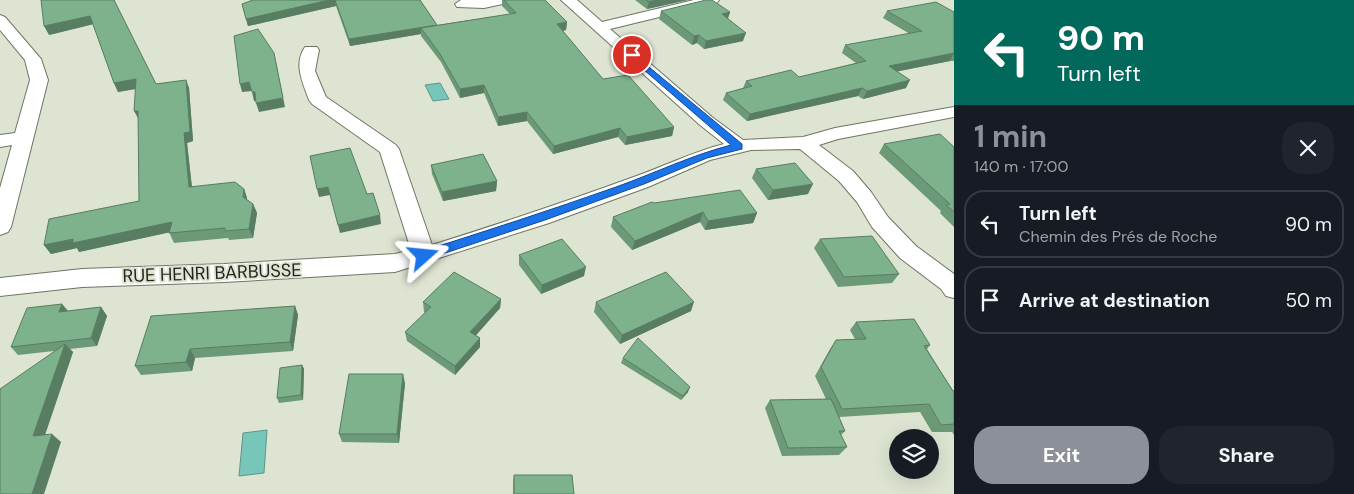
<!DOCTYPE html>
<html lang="en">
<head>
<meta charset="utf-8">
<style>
	body { margin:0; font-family:"DM Sans",sans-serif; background:#20242c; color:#f1f3f6; height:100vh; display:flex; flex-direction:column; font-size:19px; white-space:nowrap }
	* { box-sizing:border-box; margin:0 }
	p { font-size:16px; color:#9ea1a6 }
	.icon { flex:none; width:28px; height:28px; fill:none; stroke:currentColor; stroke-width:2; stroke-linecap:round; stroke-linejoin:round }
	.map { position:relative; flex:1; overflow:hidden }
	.drawer { display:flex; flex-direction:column; background:#171b24; width:400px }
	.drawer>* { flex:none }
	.top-card { background:#00695c; color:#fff; overflow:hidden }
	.controls { position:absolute; left:889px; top:429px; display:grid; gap:10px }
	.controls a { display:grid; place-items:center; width:50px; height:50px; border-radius:50%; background:#171b24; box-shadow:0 5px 20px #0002; font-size:25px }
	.pin { position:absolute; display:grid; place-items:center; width:42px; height:42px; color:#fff; margin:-21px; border:2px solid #fff; border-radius:50%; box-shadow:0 1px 5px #0007 }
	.me { position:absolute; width:55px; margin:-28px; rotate:72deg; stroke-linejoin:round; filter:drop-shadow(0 0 4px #0008) }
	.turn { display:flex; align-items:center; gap:18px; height:105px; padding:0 20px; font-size:22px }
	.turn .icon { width:65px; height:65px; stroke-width:2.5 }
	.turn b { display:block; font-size:35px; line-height:42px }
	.round { display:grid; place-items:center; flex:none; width:52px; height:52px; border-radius:20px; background:#20242c }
	.headline { display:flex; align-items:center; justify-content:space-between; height:85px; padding:0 20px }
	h1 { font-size:30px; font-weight:700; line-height:38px; color:#8c9099 }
	.cta { display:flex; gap:10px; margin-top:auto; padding:10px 20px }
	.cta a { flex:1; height:58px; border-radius:20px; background:#8c9099; color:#fff; font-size:20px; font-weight:700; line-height:58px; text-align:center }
	.cta a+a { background:#20242c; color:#f1f3f6 }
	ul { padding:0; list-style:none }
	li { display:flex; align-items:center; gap:15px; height:68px; margin:0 10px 8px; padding:0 10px; border:2px solid #363941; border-radius:20px }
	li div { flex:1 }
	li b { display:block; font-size:19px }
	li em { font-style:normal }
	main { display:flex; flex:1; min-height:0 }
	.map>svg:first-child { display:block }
	.water { fill:#78c5ba; stroke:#5e958b }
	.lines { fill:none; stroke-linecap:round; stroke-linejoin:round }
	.minor-casing { stroke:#6f7564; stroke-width:2 }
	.minor { fill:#fff; fill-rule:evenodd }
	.wall { fill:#6c9978 }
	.shaded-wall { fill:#587d62 }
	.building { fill:#7db28c; stroke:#587d62 }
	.route { fill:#1a73e8; stroke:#114b97 }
	.labels { text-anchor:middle; stroke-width:4; stroke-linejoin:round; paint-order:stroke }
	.street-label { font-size:18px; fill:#22251e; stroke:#dde4d1 }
</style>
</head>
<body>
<main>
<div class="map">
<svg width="954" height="494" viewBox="0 0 954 494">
	<rect width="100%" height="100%" fill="#dde4d1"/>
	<g class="water">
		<polygon points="440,83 449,99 433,101 425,85"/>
		<polygon points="267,430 264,473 239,476 243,433"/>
	</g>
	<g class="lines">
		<g class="minor-casing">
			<g id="minor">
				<polygon points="461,0 509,0 507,3 484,8 457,7 455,4"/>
				<path d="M561 0H577L602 22 694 0H719L717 3 610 29 712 117 743 140 803 137 835 128 954 107V117L838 139 819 145 853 171 871 192 888 217 916 246 954 274V298L946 296 941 289 900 258 872 227 857 202 839 181 800 149 751 150 710 160 648 187 549 223 395 272 224 282 82 287 0 296V278L82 269 224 264 395 254 411 250 380 152 312 104 309 100C303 83 293 64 305 47H317L319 50 315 71 326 97 396 145 399 149 432 245C499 224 565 202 631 178 663 167 692 152 724 144L700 125Z"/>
				<polygon points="0,15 5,17 41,59 48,80 11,227 8,232 0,235 0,188 12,145 0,147 0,135 15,133 30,80 25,60 0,30"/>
			</g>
		</g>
		<use href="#minor" class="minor"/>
	</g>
	<g class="wall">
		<polygon points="114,0 156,84 186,80 189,88 193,141 187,143 192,187 244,189 247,198 247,200 253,204 257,213 253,238 229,240 228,238 174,243 169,232 79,252 77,248 51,254 44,245 139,201 139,120 136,89 118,92 114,83 93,24 49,35"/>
		<polygon points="253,0 420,0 437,25 510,14 502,6 502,0 545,0 567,22 566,30 563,31 603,79 674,127 672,136 625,145 618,137 553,154 527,121 498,126 484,93 460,98 441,62 421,36 421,34 350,46 336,6 248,26 242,4"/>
		<polygon points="635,0 688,0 647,9"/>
		<polygon points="661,11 730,12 728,19 743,41 704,49 697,43 692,45 659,19"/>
		<polygon points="887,11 954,12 954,61 950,61 897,71 906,88 863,99 858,96 747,121 723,100 726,93 743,88 746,81 799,77 856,63 842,53 845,45 910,34 883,18"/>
		<polygon points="884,144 954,147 954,227 940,213 941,211 879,153"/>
		<polygon points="431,165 497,181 496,191 443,201 432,174"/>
		<polygon points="756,169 808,194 768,200 752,178"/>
		<polygon points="654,203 757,213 753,223 705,230 700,222 632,250 611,227 613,217"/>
		<polygon points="820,239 899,274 892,283 838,287 814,248"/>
		<polygon points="519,255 584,276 541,294 519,265"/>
		<polygon points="501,299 500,308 476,335 480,347 455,375 407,341 405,332 425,313 424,312 423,302"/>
		<polygon points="596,302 691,311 620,344 594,312"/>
		<polygon points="62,304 67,311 101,307 107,316 97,346 70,349 73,352 45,434 61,442 0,494 54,351 18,355 11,347"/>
		<polygon points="295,306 298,315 293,351 195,358 192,371 141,375 135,366"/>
		<polygon points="856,322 930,345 927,349 953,391 954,391 954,435 952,432 932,432 920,412 839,417 845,431 841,435 847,447 839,455 782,456 765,408 770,400 826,399 815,376 830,349 836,340 855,339 850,330"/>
		<polygon points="623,358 688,392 681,400 621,363"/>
		<polygon points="302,365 304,369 303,400 279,403 277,398"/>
		<polygon points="405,383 399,443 342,442 339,434"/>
		<polygon points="514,475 574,494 513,494 513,483"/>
	</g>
	<g class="shaded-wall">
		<polygon points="329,0 335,0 336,6 248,26 246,19"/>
		<polygon points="657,0 688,0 647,9 649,2"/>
		<polygon points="730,12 727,20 722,14"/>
		<polygon points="90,16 94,24 49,35 44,26"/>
		<polygon points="567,22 566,30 556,32 557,24"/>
		<polygon points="437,25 421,28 421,34 350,46 349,39"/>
		<polygon points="746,33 743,41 704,49 706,41"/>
		<polygon points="699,35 697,43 692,45 694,36"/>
		<polygon points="274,53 285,107 259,112 256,103"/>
		<polygon points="954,53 950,61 885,74 889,66"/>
		<polygon points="136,79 140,88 118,92 114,83"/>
		<polygon points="186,80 189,88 193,141 187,143 193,197 189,187 184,133"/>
		<polygon points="910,80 906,88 863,99 867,91"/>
		<polygon points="249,82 252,91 242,92 240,84"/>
		<polygon points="484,85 484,93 460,98 460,89"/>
		<polygon points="862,88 858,96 747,121 750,114"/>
		<polygon points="252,92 255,92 257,101 254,101"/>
		<polygon points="134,111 138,111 139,120"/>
		<polygon points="527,112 527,121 498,126 498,117"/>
		<polygon points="674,127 672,136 625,145 627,137"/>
		<polygon points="620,128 618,137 553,154 554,146"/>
		<polygon points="497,181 496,191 443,201 442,192"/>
		<polygon points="813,184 808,194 768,200 773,190"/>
		<polygon points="328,187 330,195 319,197 317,189"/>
		<polygon points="244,189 247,198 246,206 243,197"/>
		<polygon points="253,204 257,213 253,238 249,229"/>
		<polygon points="703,212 700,222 632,250 635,241"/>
		<polygon points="757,213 753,223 705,230 708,221"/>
		<polygon points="380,215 381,224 340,233 338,225"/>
		<polygon points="172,222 176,231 79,252 77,248 51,254 44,245"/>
		<polygon points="586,267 584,276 541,294 542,285"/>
		<polygon points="501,299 500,308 471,341 470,332"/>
		<polygon points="694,302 691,311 620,344 622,335"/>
		<polygon points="62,304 69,312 59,312"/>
		<polygon points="295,306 298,315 293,351 290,342"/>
		<polygon points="101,307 107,316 97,346 91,338"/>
		<polygon points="480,338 480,347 455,375 455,366"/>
		<polygon points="65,344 73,352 42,444 33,436"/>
		<polygon points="190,349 195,358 192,371 186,362"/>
		<polygon points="302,365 304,369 303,400 301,395"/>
		<polygon points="403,374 405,383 399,443 397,434"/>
		<polygon points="690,387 688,392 681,400 683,396"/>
		<polygon points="52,434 61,442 44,494 32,494"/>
	</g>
	<g class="building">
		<polygon points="41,0 114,0 156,84 186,80 190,132 184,133 189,187 235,182 244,189 243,197 253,204 249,229 225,231 225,228 169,233 172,222 73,243 73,239 44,245 49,219 139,201 138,111 134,111 136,79 114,83 90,16 44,26"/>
		<polygon points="253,0 329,0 246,19 242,4"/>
		<polygon points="335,0 420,0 437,25 349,39"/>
		<polygon points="504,0 545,0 567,22 557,24 603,79 628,75 674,127 627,137 620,128 554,146 527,112 498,117 484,85 460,89 440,54 421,28 516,13"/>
		<polygon points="646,0 657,0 649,2"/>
		<polygon points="706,0 712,0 730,12 722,14 746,33 706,41 699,35 694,36 661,11"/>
		<polygon points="936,2 954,12 954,53 889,66 910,80 867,91 862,88 750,114 726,93 752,86 746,81 791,70 799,77 866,61 845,45 922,31 887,11"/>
		<polygon points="258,29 274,53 283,98 256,103 255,92 252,92 249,82 240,84 234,36"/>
		<polygon points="940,134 954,147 954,212 946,205 950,204 884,144"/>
		<polygon points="350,148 367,194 373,193 380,215 338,225 328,187 317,189 310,156"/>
		<polygon points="483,154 497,181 442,192 431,165"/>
		<polygon points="795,163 813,184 773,190 756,169"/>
		<polygon points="740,190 757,213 708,221 703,212 635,241 613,217 652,202 654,203"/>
		<polygon points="872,236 899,274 844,277 820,239"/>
		<polygon points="562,239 586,267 542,285 519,255"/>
		<polygon points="454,272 501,299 470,332 480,338 455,366 405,332 431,307 423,302"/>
		<polygon points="666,272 694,302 622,335 596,302"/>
		<polygon points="62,304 59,312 101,307 91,338 11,347 27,308"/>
		<polygon points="295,306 290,342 190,349 186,362 135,366 151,316"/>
		<polygon points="914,319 930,345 924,346 953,391 954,391 954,424 941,425 929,404 842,409 821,367 836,340 866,339 856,322"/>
		<polygon points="638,338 690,387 683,396 623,358"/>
		<polygon points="65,344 33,436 52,434 32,494 0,494 0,389"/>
		<polygon points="302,365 301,395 277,398 280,368"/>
		<polygon points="349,374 403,374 397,434 339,434"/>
		<polygon points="831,399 845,431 839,431 847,447 788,448 770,400"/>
		<polygon points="514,475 572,475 574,494 514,494"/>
	</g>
	<path class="route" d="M632 53 742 144V149L707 158 644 184 545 220 424 260 420 259 418 256 420 252C486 231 551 210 616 187 655 173 692 155 731 145L629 57 627 55Z"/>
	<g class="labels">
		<g class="street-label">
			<text transform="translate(212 273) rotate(-2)" y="6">RUE HENRI BARBUSSE</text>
		</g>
	</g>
</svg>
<div class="controls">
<a><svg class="icon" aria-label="layers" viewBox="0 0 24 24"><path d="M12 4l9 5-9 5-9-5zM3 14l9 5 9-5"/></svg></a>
</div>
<div class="pin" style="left:632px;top:55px;background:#d93025"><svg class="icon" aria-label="arrive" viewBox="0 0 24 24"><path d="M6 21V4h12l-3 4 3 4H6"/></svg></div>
<svg class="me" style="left:424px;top:256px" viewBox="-20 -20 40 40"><path d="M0-17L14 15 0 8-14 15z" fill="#1a73e8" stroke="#fff" stroke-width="4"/></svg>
</div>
<section class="drawer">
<div class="top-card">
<div class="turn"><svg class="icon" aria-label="left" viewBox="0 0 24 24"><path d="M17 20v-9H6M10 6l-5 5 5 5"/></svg><div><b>90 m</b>Turn left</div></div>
</div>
<div class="headline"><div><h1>1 min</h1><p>140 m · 17:00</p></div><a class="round"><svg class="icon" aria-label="close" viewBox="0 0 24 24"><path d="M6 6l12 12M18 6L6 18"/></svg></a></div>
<ul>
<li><svg class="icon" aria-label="left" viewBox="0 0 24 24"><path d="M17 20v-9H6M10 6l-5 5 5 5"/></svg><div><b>Turn left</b><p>Chemin des Prés de Roche</p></div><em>90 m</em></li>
<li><svg class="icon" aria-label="arrive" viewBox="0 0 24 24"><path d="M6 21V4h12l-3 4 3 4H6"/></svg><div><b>Arrive at destination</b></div><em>50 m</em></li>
</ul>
<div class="cta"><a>Exit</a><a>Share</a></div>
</section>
</main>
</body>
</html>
